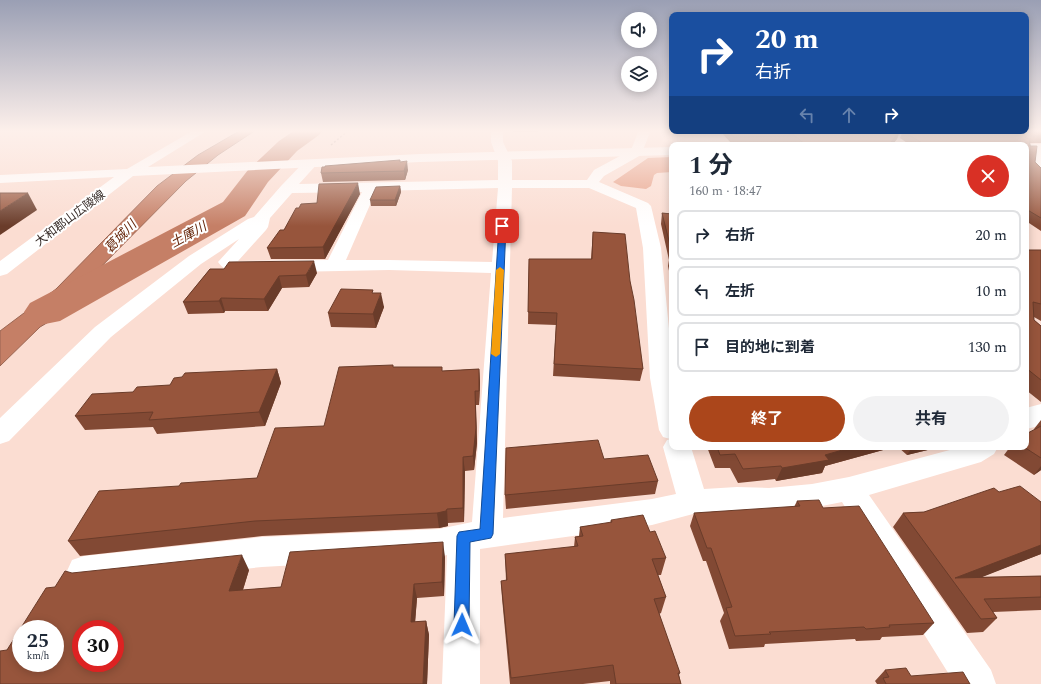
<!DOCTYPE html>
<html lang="ja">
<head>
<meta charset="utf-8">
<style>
	body { margin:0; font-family:Spectral,"Noto Sans JP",serif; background:#f2f2f3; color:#1f2937; height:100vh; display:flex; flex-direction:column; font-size:15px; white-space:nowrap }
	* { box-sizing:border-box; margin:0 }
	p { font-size:13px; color:#747a83 }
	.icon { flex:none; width:22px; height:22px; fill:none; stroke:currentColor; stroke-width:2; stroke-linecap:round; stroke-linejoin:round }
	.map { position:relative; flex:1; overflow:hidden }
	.details { position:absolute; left:669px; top:142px; width:360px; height:308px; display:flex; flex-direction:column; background:#fff; border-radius:8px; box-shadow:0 2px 10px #0003 }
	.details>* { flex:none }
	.banner { position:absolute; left:669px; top:12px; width:360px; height:122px; border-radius:8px; box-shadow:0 2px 10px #0003; background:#1a4fa0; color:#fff; overflow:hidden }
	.tools { position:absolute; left:621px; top:12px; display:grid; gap:8px }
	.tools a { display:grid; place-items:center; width:36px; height:36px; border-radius:50%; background:#fff; box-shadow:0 2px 10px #0003; font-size:20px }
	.speed { position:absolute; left:12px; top:620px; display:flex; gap:8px; font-size:20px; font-weight:700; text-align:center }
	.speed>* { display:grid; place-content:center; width:52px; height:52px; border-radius:50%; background:#fff; box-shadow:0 2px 10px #0003; line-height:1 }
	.speed small { font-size:10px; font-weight:400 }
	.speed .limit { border:6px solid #d22; background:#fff; color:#111 }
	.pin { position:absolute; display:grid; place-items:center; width:34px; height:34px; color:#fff; margin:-17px; border-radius:8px; box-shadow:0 2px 6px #0006 }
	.me { position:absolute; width:44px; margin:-22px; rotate:1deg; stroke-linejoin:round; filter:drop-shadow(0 0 3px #0008) }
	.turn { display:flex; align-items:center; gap:14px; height:84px; padding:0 20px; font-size:18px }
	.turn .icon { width:52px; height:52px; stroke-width:2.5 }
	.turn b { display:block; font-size:28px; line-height:34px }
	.lanes { display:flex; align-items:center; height:38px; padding:0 20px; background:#0003; justify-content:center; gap:20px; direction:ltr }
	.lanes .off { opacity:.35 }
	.round { display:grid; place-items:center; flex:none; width:42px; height:42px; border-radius:21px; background:#f2f2f3 }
	.overview { display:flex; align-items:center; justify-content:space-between; height:68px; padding:0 20px }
	h1 { font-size:24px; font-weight:700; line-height:30px }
	.cta { display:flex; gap:8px; margin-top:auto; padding:8px 20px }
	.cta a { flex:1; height:46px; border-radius:24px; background:#ab461b; color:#fff; font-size:16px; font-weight:700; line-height:46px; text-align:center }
	.cta a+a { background:#f2f2f3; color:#1f2937 }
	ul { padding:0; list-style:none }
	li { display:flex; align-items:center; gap:12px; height:50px; margin:0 8px 6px; padding:0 12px; border:2px solid #e0e1e3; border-radius:8px }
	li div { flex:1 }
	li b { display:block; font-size:15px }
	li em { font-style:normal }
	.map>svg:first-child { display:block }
	.forest { fill:#e69d83 }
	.water { fill:#c57f66; stroke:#9a6552 }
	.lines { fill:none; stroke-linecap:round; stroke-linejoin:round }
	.river { fill:#c57f66; fill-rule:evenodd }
	.path { stroke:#af9890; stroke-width:1.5; stroke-dasharray:2 2; stroke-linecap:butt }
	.minor { fill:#fff; fill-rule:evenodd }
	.major { fill:#fff; fill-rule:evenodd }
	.wall { fill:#824934 }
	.shaded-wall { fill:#6a3c2a }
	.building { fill:#97553c; stroke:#6a3c2a; fill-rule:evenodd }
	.route { fill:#1a73e8; stroke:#114b97 }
	.slow { fill:#f59e0b }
	.labels { text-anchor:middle; stroke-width:4; stroke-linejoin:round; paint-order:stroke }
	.far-street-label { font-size:12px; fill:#342925; stroke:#fff }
	.far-water-label { font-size:13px; font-style:italic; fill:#652509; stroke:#fff }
</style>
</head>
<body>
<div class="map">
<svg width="1041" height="684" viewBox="0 0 1041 684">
	<rect width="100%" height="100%" fill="#fbddd2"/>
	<polygon class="forest" points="672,157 672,172 657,173 654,175 651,186 646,189 621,186 613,182 648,158"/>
	<polygon class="water" points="241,130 256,130 218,155 186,181 81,287 99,292 40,327 0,366 0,331 56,289 157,186 198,155"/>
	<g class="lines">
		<polygon class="river" points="295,130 323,130 319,135 297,151 268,182 245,216 60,321 45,324 30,321 24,312 30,303 223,202 248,170 279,141"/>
		<polyline class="path" points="331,145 349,130"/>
		<g class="minor">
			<path d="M491 130H503V142L512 161V180H587L594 170 631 150 639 130H651L641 155 604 176 599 182 648 203 651 206 661 248 672 359V447H691L704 489 737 487 769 488 812 484 849 477 961 447H998L994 454 981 462 869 495 991 670 996 684H955L842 502 812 508 769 512 737 511 693 514 652 525 480 549V684H442L447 555 439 557 262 567 84 586 72 582 67 571 72 560 84 556 262 537 439 529 472 522 491 273 389 270 235 273C228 271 222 268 218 262L239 239 201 264 111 337 9 441 0 444V418L95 327 189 256 248 219 254 217 281 186 306 160H316L318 163 299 184 498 180V161L491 142ZM498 188 492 262 389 260H346L376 191ZM512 188H589L636 208 643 248 650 378 659 430 663 437 670 439 667 440 663 447 676 494 652 499 503 518ZM362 192 328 260 238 261 266 230 268 227 270 218 292 193Z"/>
			<polygon points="1041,147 1041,175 1036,174 1032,169 1035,151 1037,148"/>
			<polygon points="1041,404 1041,423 1035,427 1026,429 1026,408"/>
		</g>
		<g class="major">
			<polygon points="194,130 208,130 148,167 420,154 672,147 672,155 420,162 133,176 7,274 0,276 0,261 114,177 0,183 0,175 127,169"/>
			<polygon points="1026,144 1041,144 1041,152 1026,152 1026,145 1023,145"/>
		</g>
	</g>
	<g class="wall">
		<polygon points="513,130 539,130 538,132 513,132"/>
		<polygon points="1041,130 1041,143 1030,143 1035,162 1041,168 1041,231 1026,221 1026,145 910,145 900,138 903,131"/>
		<polygon points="720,131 785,131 787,133 788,131 900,131 897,139 892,145 792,145 789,142 789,143 732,144"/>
		<polygon points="400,162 408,170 405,180 323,182 321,173"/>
		<polygon points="400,186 401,192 396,206 371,206 370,200"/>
		<polygon points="360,194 325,259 271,259 267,248 284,230 299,208 317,203"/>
		<polygon points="662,213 672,214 672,285 668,266 669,260 661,224"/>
		<polygon points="593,232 630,281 643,369 640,381 553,376 556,325 528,324 529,259 591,259"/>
		<polygon points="1026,250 1041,250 1041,321 1034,317 1034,320 1041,326 1041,402 1026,390"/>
		<polygon points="210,269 317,273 309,287 282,288 268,311 225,311 224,313 188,314 183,302"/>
		<polygon points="374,293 384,307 376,328 331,327 328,313"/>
		<polygon points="393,367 442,371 479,369 480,383 479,405 476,405 477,443 474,470 465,471 464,522 448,523 448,526 439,528 262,536 80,556 68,541 179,486 257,478 324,426"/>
		<polygon points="277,369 281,383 265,426 157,434 153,427 85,430 75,416 133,392 170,385"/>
		<polygon points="1041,420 1041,470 1034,475 1004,455 1010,447 1026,447 1035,429 1034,429"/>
		<polygon points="707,447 894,447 825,466 822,473 776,481 775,479 738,483 730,468 715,468"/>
		<polygon points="898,447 940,447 907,455"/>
		<polygon points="604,459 658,481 655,494 506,509 505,495"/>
		<polygon points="999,492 1041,502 1041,554 981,577 1041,576 1041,610 993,612 997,618 983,632 967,633 893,527 903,513 924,512"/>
		<polygon points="797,501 823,508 934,623 923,635 882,637 880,640 856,641 855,639 765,644 764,647 729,649 720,621 724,613 706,561 703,561 690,526 694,513 794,507"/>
		<polygon points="611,520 650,532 666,558 661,575 658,575 666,597 661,613 659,614 680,673 679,675 681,684 610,684 610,681 583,684 510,684 502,598 501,581 506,581 505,554 574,547 575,537 579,536 580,527 610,523"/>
		<polygon points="445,557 444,596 417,598 415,622 426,621 429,635 427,684 0,684 7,650 55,587 72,573 249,570 243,590 281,587"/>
		<polygon points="885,670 911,676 970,684 877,684 875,681"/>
	</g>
	<g class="shaded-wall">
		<polygon points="899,131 897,139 892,145 889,145"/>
		<polygon points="407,161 408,170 405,180 404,171"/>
		<polygon points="358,183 360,194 325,259 323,247"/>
		<polygon points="400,186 401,192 396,206 395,200"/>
		<polygon points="28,193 37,210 0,235 0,211"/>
		<polygon points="314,261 317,273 309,287 306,275"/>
		<polygon points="279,276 282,288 268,311 264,299"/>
		<polygon points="381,293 384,307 376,328 373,314"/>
		<polygon points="221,298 225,311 224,313 219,301"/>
		<polygon points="277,369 281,383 265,426 259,412"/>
		<polygon points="479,369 480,383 479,405"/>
		<polygon points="475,391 477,443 474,470 473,456"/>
		<polygon points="853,447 894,447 825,466 822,473 776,481 782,468"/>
		<polygon points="912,447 940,447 907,455"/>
		<polygon points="463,457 465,471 464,522 463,508"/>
		<polygon points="1041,466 1041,470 1034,475"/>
		<polygon points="447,509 448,526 439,528 437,513"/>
		<polygon points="443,542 445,557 444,596 442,582"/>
		<polygon points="1041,545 1041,554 957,587 955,578"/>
		<polygon points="242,555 249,570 238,605 229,591"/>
		<polygon points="414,584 417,598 414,636 411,622"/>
		<polygon points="426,621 429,635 427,684 423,684"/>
	</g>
	<g class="building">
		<polygon points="1026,130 1041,130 1041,136 1026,136 1026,138 1029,139 1030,146 1037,146 1035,162 1041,168 1041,218 1026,209 1026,145 925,145 903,131 1026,131"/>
		<polygon points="728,131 785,131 791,136 734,137"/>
		<polygon points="789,131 899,131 889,145 806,145"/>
		<polygon points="400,160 400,162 407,161 404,171 321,173 322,167 325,167 325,166"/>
		<polygon points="358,183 323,247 267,248 280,230 284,230 296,208 299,208 301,204 317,203 319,184"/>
		<polygon points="400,186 395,200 370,200 376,187"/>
		<polygon points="0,193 28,193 0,211"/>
		<polygon points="662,213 672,214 672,253"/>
		<polygon points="593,232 625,234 630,281 634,300 643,369 554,364 557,313 528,312 529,259 592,259"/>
		<polygon points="1026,250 1041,250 1041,304 1033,302 1034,320 1041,326 1041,380 1026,368"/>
		<polygon points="670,255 672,255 672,265"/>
		<polygon points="314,261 306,275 279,276 264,299 221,298 219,301 183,302 210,269 224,269 229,262"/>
		<polygon points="341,289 373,290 372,293 381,293 373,314 328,313"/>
		<polygon points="393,365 393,367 442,367 442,371 479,369 479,391 475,391 476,428 473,456 463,457 463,508 447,509 446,511 437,513 255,521 68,541 99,491 179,486 181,483 257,478 275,428 324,426 339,367"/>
		<polygon points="277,369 259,412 149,420 153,412 75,416 92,394 133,392 137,387 170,385 174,378 182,377 185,373"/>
		<polygon points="1041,426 1041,458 1024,447 1026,447 1026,434"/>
		<polygon points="598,440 604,459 648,455 658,481 505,495 506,448"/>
		<polygon points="717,447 853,447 825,455 829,460 782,468 781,466 743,469 735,454 720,455"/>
		<polygon points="1020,486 1041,502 1041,545 955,578 1041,576 1041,597 984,599 997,618 981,619 903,513 924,512 994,488 999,492"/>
		<polygon points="819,500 823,508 859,506 934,623 889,625 890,627 866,629 864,627 769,632 771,634 735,636 726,608 732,607 711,548 707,548 694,513 800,506 797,501"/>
		<polygon points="643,515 650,532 655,531 666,558 652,559 666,597 654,599 680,673 678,673 681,684 616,684 613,665 511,678 501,581 507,580 505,554 578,546 575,537 583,536 580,527 612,522 611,520"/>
		<path d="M443 542 442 582 414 584 411 622 426 621 423 684H0V651L7 650 46 588 55 587 65 571 72 573 242 555 229 591 281 587 290 552ZM21 629H55V663H21ZM81 629H115V663H81Z"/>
		<polygon points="906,668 911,676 963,672 970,684 886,684 883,678 889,677 885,670"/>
	</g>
	<linearGradient id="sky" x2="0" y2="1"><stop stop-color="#9a9fb4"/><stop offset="0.58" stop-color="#fdf0eb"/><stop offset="1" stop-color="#fdf0eb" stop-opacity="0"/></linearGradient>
	<rect width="1041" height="226" fill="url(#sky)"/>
	<polygon class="route" points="502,224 506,226 493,534 491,538 470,542 469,625 467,630 462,632 457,630 454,625 457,536 459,532 480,529 499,226"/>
	<polygon class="slow" points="500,267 504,270 500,354 496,357 491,354 496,270"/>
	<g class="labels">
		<g class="far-street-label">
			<text transform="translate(70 218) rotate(-37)" y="4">大和郡山広陵線</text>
		</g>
		<g class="far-water-label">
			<text transform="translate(188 234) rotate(-29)" y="5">土庫川</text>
			<text transform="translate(120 236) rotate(-46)" y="5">葛城川</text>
		</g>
	</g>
</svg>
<div class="tools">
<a><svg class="icon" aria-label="sound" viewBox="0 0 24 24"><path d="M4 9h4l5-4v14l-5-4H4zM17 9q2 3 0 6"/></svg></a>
<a><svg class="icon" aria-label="layers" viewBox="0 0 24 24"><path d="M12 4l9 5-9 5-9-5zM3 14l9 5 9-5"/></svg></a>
</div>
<div class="speed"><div>25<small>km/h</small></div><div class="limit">30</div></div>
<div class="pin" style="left:502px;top:226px;background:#d93025"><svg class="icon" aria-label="arrive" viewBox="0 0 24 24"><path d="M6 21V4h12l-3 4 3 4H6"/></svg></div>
<svg class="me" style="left:462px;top:625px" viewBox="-20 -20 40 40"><path d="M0-17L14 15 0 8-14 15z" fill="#1a73e8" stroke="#fff" stroke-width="4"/></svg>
<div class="banner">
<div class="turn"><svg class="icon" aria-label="right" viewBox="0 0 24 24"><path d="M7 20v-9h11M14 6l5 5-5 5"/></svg><div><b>20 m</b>右折</div></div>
<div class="lanes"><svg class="icon off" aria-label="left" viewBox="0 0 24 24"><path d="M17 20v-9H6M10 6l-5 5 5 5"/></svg><svg class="icon off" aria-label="ahead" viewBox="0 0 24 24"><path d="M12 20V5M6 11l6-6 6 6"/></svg><svg class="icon" aria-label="right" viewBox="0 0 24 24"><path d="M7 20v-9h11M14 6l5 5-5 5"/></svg></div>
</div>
<section class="details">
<div class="overview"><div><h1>1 分</h1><p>160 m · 18:47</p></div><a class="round" style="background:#d93025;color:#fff"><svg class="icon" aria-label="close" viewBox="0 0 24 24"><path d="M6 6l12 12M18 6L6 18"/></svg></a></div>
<ul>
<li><svg class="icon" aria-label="right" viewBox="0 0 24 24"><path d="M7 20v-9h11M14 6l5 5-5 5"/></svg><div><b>右折</b></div><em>20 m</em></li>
<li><svg class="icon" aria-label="left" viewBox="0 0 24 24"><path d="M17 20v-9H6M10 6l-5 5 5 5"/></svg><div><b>左折</b></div><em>10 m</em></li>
<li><svg class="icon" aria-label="arrive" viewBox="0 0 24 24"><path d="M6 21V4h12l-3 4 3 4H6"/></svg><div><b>目的地に到着</b></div><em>130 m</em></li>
</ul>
<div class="cta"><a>終了</a><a>共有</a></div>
</section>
</div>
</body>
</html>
